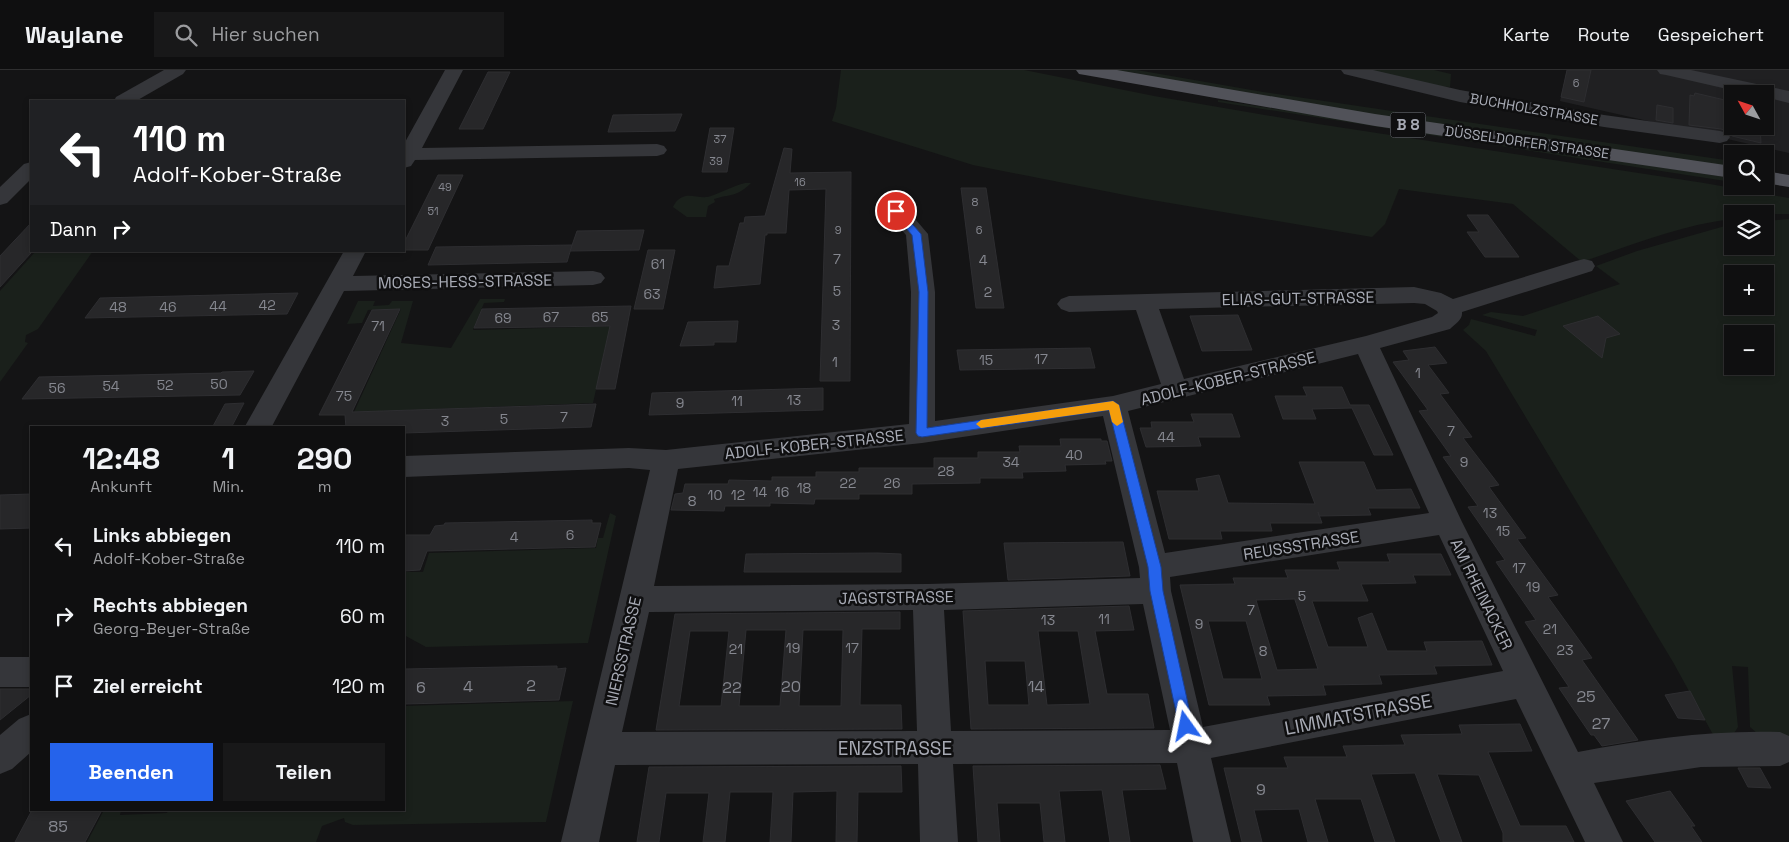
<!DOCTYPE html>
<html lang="de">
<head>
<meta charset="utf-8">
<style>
	body { margin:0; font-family:"Space Grotesk",sans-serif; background:#181819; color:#f1f3f6; height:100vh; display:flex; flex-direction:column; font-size:19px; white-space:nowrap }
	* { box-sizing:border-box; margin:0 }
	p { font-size:16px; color:#9b9c9f }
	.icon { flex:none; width:28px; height:28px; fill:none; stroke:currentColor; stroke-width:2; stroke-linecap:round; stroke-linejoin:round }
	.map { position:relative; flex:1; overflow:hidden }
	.side { position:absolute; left:30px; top:356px; width:375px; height:385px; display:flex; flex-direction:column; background:#0f0f10; border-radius:0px; box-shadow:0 2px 8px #0003,0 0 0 1px #2f2f30 }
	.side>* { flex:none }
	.hud { position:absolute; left:30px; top:30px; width:375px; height:152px; border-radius:0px; box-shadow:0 2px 8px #0003,0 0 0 1px #2f2f30; background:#202124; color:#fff; overflow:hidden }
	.needle { width:32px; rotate:310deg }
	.tools { position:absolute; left:1724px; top:15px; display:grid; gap:10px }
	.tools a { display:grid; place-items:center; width:50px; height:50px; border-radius:0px; background:#0f0f10; box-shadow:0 2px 8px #0003,0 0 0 1px #2f2f30; font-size:25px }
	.pin { position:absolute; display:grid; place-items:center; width:42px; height:42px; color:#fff; margin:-21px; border:2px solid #fff; border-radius:50%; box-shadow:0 1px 5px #0007 }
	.me { position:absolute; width:55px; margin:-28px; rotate:348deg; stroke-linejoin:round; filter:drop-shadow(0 0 4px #0008) }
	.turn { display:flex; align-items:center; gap:18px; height:105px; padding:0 20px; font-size:22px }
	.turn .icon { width:65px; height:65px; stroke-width:2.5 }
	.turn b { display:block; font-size:35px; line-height:42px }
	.then { display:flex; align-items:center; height:48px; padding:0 20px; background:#0003; gap:10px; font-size:19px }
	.eta { display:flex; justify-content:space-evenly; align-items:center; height:85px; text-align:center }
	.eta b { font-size:30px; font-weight:600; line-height:35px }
	.cta { display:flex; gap:10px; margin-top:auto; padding:10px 20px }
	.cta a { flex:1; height:58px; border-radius:0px; background:#2563eb; color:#fff; font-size:20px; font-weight:600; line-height:58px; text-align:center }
	.cta a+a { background:#181819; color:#f1f3f6 }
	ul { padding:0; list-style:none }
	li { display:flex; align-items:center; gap:15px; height:70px; padding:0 20px }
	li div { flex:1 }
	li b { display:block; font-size:19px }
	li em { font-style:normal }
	header { display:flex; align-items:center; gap:30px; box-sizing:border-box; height:70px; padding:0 25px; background:#0f0f10; border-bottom:1px solid #2f2f30 }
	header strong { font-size:24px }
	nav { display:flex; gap:28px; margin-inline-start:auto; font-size:18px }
	.search { width:350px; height:45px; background:#181819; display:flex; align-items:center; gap:12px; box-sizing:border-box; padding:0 18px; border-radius:0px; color:#9b9c9f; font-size:19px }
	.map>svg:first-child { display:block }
	.built { fill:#202022; fill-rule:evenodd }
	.green { fill:#1a201b; fill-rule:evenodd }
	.building { fill:#272729; stroke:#2e2e31; fill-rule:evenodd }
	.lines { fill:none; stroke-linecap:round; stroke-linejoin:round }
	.minor { fill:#35363a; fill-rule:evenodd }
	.major { fill:#515259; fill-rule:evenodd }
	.route { fill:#2563eb; stroke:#184099 }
	.slow { fill:#f59e0b }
	.labels { text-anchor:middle; stroke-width:5; stroke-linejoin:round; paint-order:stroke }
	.far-number-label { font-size:11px; fill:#868890 }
	.far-street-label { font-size:14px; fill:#a7aab4; stroke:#0f0f10 }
	.number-label { font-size:14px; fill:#868890 }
	.shield { fill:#0f0f10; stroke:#797c83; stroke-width:1 }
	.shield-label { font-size:15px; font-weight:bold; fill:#a7aab4 }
	.street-label { font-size:16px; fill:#a7aab4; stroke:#0f0f10 }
	.near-number-label { font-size:16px; fill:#868890 }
	.near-street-label { font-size:19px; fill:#a7aab4; stroke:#0f0f10 }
</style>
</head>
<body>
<header>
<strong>Waylane</strong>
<div class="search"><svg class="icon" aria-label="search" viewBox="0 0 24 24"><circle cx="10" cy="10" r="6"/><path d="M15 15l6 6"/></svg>Hier suchen</div>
<nav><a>Karte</a><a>Route</a><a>Gespeichert</a></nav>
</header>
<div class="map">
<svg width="1789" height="772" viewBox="0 0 1789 772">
	<rect width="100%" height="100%" fill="#141415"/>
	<path class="built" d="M1567 0H1789V83L1560 31ZM1732 24H1765V56H1732Z"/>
	<g class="green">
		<path d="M841 0H1024L1154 26 1318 54 1704 113 1789 128V144H1732V149C1681 155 1631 175 1582 192L1513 134 1399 119 1385 154 1372 167 1140 128 973 95 832 51 836 38Z"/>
		<polygon points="1107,0 1137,0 1263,22 1732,91 1732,97 1342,40"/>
		<polygon points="1367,0 1434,0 1451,4 1450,17 1432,16"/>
		<polygon points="1218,30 1732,108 1732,112 1218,32"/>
		<path d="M745 113H751C737 127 730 124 714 129L715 132 708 136 706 147H687L673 137C683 117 698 131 711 126 722 122 733 116 745 113Z"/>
		<path d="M1789 149V672L1766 671 1750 657 1748 597 1732 596 1738 657 1731 668 1716 670 1673 592 1486 281 1463 260 1469 255 1471 249 1535 266 1537 260 1482 245 1491 242 1523 246 1620 214 1596 196 1637 181 1725 156 1732 155V176H1765V151ZM1732 204H1765V236H1732ZM1732 264H1765V296H1732Z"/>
		<polygon points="36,181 93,181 38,259 26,265 25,272 28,273 0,312 0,221"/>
		<polygon points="480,229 505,229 504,232 484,233 473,260 623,256 621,269 607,270 593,333 354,342 401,239 368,240 362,253 347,254 358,231 375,231 373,236 389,235 392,231 413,231 401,273 451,278"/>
		<polygon points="610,443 616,446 588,573 426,577 404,565 404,502 423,502 429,483 596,478 598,468 603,468"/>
		<polygon points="573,631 546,752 353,755 345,752 344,748 322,756 316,772 87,772 104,740 121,740 120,745 167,743 168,740 404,740 404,636"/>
	</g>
	<g class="building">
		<polygon points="1567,0 1591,0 1584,32 1561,27"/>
		<polygon points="488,2 510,2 483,59 459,59"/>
		<polygon points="1695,23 1729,31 1729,34 1732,35 1732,56 1760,56 1761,73 1732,66 1728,61 1721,59 1689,55 1690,25 1694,26"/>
		<polygon points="1657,35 1673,38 1673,53 1656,50"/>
		<polygon points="682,44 675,61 608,62 613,45"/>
		<polygon points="710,58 734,58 727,102 702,102"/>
		<polygon points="784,78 792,79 790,103 851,102 850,311 820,311 826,119 789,120 786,163 767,163 767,165 765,165 760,214 714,218 717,196 729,196 740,153 744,153 745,147 765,146"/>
		<polygon points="438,105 463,105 428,180 404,180 404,173"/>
		<polygon points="961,118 986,118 1004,238 976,238"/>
		<polygon points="1467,145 1488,145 1519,187 1485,187 1467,162 1479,162"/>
		<polygon points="31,153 31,183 0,217 0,186"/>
		<polygon points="644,160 639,180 570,181 577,161"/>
		<polygon points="572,175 567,192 428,195 436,177"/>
		<polygon points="648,180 675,180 663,239 634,239"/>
		<polygon points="298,223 287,244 85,248 100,228"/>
		<polygon points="631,236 615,319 596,319 610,256 474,258 482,239"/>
		<polygon points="400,239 352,342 596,334 591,357 404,363 404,358 346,358 345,345 319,345 372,240"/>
		<polygon points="1238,245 1252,280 1202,281 1190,246"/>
		<polygon points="1598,246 1620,264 1606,268 1602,288 1563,256"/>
		<polygon points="738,251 736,272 714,272 714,275 680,276 688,252"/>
		<polygon points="1435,277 1447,293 1428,295 1449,323 1440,324 1472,367 1463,368 1499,415 1489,417 1526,468 1517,469 1558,525 1548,527 1592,588 1582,590 1638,670 1602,676 1594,665 1591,665 1559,618 1569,617 1525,552 1536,550 1496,492 1505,490 1468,437 1478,436 1443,387 1451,386 1419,341 1428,340 1393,292 1409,290 1403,281"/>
		<polygon points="1090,278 1095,298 960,300 957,280"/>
		<polygon points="254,301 240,325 22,329 39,307 221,303 222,302"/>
		<polygon points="1303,317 1342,317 1350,335 1369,335 1393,385 1374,385 1352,338 1312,339 1316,349 1283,349 1275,326 1307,326"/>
		<polygon points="823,318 823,340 649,345 652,323"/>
		<polygon points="244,333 231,358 212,358 225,334"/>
		<polygon points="1191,344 1232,344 1240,367 1198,367 1201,376 1146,377 1140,358 1152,358 1151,352 1194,352"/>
		<polygon points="1060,369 1101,369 1101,371 1107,371 1112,391 1105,391 1106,394 1065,395 1066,401 1022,402 1023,408 980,408 980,413 912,414 912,424 859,424 859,429 815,429 814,434 770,433 770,436 725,436 724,441 671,440 675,424 683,423 685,414 728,414 729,410 772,411 772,407 816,407 816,402 859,402 859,398 934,398 934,388 978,388 978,382 1020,382 1019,376 1061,376"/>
		<polygon points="1299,392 1364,392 1376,420 1411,419 1420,438 1368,438 1371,445 1319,446 1318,442 1322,453 1270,453 1272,461 1220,461 1222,469 1169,469 1157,421 1199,421 1196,409 1219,405 1228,433 1315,434"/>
		<polygon points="31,424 31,458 0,459 0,425"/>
		<polygon points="592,450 592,453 601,453 595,477 427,481 420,500 404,501 404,465 430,465 435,456 444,455 445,453"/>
		<polygon points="1123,472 1130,506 1008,510 1004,473"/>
		<polygon points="877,483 901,484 901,502 744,502 746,484"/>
		<path d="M1387 484H1441L1451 505H1413L1416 513 1361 514 1368 531H1312L1328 577H1368L1358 548 1372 543 1387 581H1427L1424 572 1482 571 1492 595 1434 596 1437 604 1379 605 1382 614 1323 615 1326 625 1267 626 1270 635H1209L1180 515 1235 514 1233 508H1288L1285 500H1340L1337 492H1390ZM1295 529V530L1318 599 1277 600 1256 530ZM1208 551H1246L1262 609H1223Z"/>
		<path d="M1129 536 1134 560 1095 561 1107 624H1148L1154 658 971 659 963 541ZM1038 561H1078L1090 634 1047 635ZM985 591H1025L1029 635H988Z"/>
		<path d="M900 542V559H862L860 635H901L902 659 656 660 675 544ZM746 560H786L780 636H739ZM803 560H843L841 636H799ZM690 561H729L721 636H679Z"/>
		<polygon points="557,596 557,599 566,598 559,630 404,634 404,599"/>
		<polygon points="0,619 31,619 31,625 0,650"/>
		<polygon points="1690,621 1705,650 1678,648 1665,625"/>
		<polygon points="1520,654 1532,681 1488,682 1520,756 1566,756 1574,772 1503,772 1503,763 1479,705 1437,704 1462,772 1441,772 1415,703 1371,704 1395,772 1375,772 1361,729 1315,729 1328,772 1308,772 1299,739 1254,740 1262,772 1242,772 1224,698 1288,698 1284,687 1347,687 1343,676 1405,675 1401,665 1462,664 1459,655"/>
		<polygon points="1160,695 1166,719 1122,720 1130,772 1110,772 1102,720 1059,721 1065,772 1044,772 1040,733 997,733 1000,772 978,772 973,696"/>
		<polygon points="901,696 902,722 858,722 857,772 836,772 837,721 793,722 791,772 770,772 773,722 730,722 725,772 703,772 709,723 666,723 659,772 637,772 649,697"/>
		<polygon points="1738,698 1760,698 1771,718 1748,717"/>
		<polygon points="1670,721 1695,756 1691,756 1702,772 1655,772 1626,731"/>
		<polygon points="32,740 102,740 85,772 15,772"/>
	</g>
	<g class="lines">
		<g class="minor">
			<polygon points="164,0 186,0 183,4 136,31 114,31 116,27"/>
			<polygon points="445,0 463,0 422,78 657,74 664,76 667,80 664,84 657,86 415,90 411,96 404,98 404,74"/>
			<polygon points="1341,0 1373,0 1460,20 1604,45 1720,61 1727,63 1730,67 1727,71 1720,73 1604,57 1460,32 1344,4"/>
			<polygon points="1657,0 1691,0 1789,21 1789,33 1765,27 1765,24 1749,24 1666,5 1660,4"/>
			<polygon points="31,92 31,109 7,133 0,135 0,117 24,94"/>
			<path d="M896 135 904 136 928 164 935 222V351L1113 326 1161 314 1136 240 1069 242 1061 239 1057 234 1061 229 1069 226 1414 217 1441 223 1453 229 1576 191 1584 189 1592 191 1595 196 1592 201 1462 242C1463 250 1455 254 1450 259L1380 278 1462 452 1578 682C1645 669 1712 660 1780 662L1789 666V692L1780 696 1701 697 1594 713 1623 772H1585L1516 629 1211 688 1231 772H1193L1177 693 953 694 958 772H920L918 694 615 695 599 772H561L650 400 629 398 404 407V386L629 378 666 380 909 354 911 222 906 165 885 141 888 136ZM1414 233 1425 234 1437 241 1438 243 1432 247 1366 266 1184 309 1159 239ZM1358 284 1429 443 1165 483 1128 341ZM1103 346 1139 497 1140 508 928 514 654 516 678 399 922 373ZM1439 465 1503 601 1203 657 1171 521 1170 507ZM1143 534 1170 660 951 661 944 540ZM913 540 917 661 622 662 649 542Z"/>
			<polygon points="344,181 366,181 353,206 593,201 601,203 605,208 601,213 593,215 344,221 271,358 244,358"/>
			<rect x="0" y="587" width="31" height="30"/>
			<polygon points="31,644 31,682 12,699 0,704 0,665 19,649"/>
		</g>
		<g class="major">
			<polygon points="1076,0 1117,0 1375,44 1732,96 1732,108 1375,56 1085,5 1079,4"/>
			<polygon points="1765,101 1789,105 1789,117 1765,113"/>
		</g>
	</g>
	<polygon class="route" points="893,139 899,139 921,164 928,222 927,358 1113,331 1119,335 1161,497 1163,521 1193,656 1191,661 1186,663 1181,661 1179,656 1150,521 1148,497 1109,340 922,367 918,366 916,363 919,222 912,165 893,143"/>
	<polygon class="slow" points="1113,331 1119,335 1123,352 1117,356 1112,352 1109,340 981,358 976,354 981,350"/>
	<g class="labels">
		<g class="far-number-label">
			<text x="1576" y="17">6</text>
			<text x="720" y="73">37</text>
			<text x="716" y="95">39</text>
			<text x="800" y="116">16</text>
			<text x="445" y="121">49</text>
			<text x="975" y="136">8</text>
			<text x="433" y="145">51</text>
			<text x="838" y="164">9</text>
			<text x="979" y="164">6</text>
		</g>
		<g class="far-street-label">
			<text transform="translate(1534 39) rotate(10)" y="5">BUCHHOLZSTRASSE</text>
			<text transform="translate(1527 72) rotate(8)" y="5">DÜSSELDORFER STRASSE</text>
		</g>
		<g class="number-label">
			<text x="837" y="194">7</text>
			<text x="983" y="195">4</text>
			<text x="658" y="199">61</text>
			<text x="837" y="226">5</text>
			<text x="988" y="227">2</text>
			<text x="652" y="229">63</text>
			<text x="267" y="240">42</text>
			<text x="218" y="241">44</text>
			<text x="118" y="242">48</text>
			<text x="168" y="242">46</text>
			<text x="551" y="252">67</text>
			<text x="600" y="252">65</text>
			<text x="503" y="253">69</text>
			<text x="836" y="260">3</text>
			<text x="378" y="261">71</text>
			<text x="1041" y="294">17</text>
			<text x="986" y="295">15</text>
			<text x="835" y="297">1</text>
			<text x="1418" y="308">1</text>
			<text x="219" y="319">50</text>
			<text x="165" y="320">52</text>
			<text x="111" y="321">54</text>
			<text x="57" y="323">56</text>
			<text x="344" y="331">75</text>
			<text x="794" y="335">13</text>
			<text x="737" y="336">11</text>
			<text x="680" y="338">9</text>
			<text x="564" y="352">7</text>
			<text x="504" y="354">5</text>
			<text x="445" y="356">3</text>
			<text x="1451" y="366">7</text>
			<text x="1166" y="372">44</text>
			<text x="1074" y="390">40</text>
			<text x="1011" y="397">34</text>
			<text x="1464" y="397">9</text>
			<text x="946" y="406">28</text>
			<text x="848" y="418">22</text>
			<text x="892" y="418">26</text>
			<text x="804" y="423">18</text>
			<text x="760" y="427">14</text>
			<text x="782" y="427">16</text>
			<text x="715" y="430">10</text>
			<text x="738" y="430">12</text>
			<text x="692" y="436">8</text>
			<text x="1490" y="448">13</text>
			<text x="1503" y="466">15</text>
			<text x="570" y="470">6</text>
			<text x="514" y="472">4</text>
			<text x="1519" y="503">17</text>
			<text x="1533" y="522">19</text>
			<text x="1302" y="531">5</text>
			<text x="1251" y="545">7</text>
			<text x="1104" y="554">11</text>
			<text x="1048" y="555">13</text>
			<text x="1199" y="559">9</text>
			<text x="1550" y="564">21</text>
			<text x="793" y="583">19</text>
			<text x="852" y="583">17</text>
			<text x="736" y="584">21</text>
			<text x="1565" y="585">23</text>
			<text x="1263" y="586">8</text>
		</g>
		<rect class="shield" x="1390.5" y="42.5" width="35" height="25" rx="4"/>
		<g class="shield-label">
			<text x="1408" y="60">B 8</text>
		</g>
		<g class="street-label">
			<text transform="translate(465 211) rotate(-1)" y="6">MOSES-HESS-STRASSE</text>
			<text transform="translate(1298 228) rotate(-1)" y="6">ELIAS-GUT-STRASSE</text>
			<text transform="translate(1228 308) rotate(-14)" y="6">ADOLF-KOBER-STRASSE</text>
			<text transform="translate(814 374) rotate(-6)" y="6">ADOLF-KOBER-STRASSE</text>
			<text transform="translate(1301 475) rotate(-9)" y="6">REUSSSTRASSE</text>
			<text transform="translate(1482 524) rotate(64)" y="6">AM RHEINACKER</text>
			<text transform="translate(896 527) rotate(-1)" y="6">JAGSTSTRASSE</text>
			<text transform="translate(623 581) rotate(-77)" y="6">NIERSSTRASSE</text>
		</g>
		<g class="near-number-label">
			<text x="531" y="621">2</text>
			<text x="468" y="622">4</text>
			<text x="791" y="622">20</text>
			<text x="1036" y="622">14</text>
			<text x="421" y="623">6</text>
			<text x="732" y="623">22</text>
			<text x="1586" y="632">25</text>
			<text x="1601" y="659">27</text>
			<text x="1261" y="725">9</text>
			<text x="58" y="762">85</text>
		</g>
		<g class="near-street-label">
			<text transform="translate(1358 644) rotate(-11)" y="7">LIMMATSTRASSE</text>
			<text x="895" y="685">ENZSTRASSE</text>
		</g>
	</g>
</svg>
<div class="tools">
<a><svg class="needle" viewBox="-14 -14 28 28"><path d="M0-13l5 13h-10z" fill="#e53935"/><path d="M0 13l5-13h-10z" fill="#9b9c9f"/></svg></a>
<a><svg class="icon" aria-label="search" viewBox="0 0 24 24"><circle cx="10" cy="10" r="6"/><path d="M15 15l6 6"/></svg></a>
<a><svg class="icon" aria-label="layers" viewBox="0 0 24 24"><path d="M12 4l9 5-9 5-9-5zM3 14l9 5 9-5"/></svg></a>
<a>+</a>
<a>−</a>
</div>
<div class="pin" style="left:896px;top:141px;background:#d93025"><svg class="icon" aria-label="arrive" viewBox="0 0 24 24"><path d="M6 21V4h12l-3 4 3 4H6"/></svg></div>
<svg class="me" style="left:1186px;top:656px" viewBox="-20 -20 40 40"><path d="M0-17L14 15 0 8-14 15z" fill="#2563eb" stroke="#fff" stroke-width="4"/></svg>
<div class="hud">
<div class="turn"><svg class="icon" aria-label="left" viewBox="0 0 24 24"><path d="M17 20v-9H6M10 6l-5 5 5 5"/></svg><div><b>110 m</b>Adolf-Kober-Straße</div></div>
<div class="then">Dann<svg class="icon" aria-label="right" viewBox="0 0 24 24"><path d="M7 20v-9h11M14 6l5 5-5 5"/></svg></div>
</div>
<section class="side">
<div class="eta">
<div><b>12:48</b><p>Ankunft</p></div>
<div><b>1</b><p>Min.</p></div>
<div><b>290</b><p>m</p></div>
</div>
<ul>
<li><svg class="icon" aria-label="left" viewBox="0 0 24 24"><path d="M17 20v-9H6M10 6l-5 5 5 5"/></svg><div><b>Links abbiegen</b><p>Adolf-Kober-Straße</p></div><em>110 m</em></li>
<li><svg class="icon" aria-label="right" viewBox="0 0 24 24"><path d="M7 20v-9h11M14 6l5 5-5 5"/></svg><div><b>Rechts abbiegen</b><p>Georg-Beyer-Straße</p></div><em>60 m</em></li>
<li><svg class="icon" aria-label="arrive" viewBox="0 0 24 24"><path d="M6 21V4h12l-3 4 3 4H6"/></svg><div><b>Ziel erreicht</b></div><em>120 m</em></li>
</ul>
<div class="cta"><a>Beenden</a><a>Teilen</a></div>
</section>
</div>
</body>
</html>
